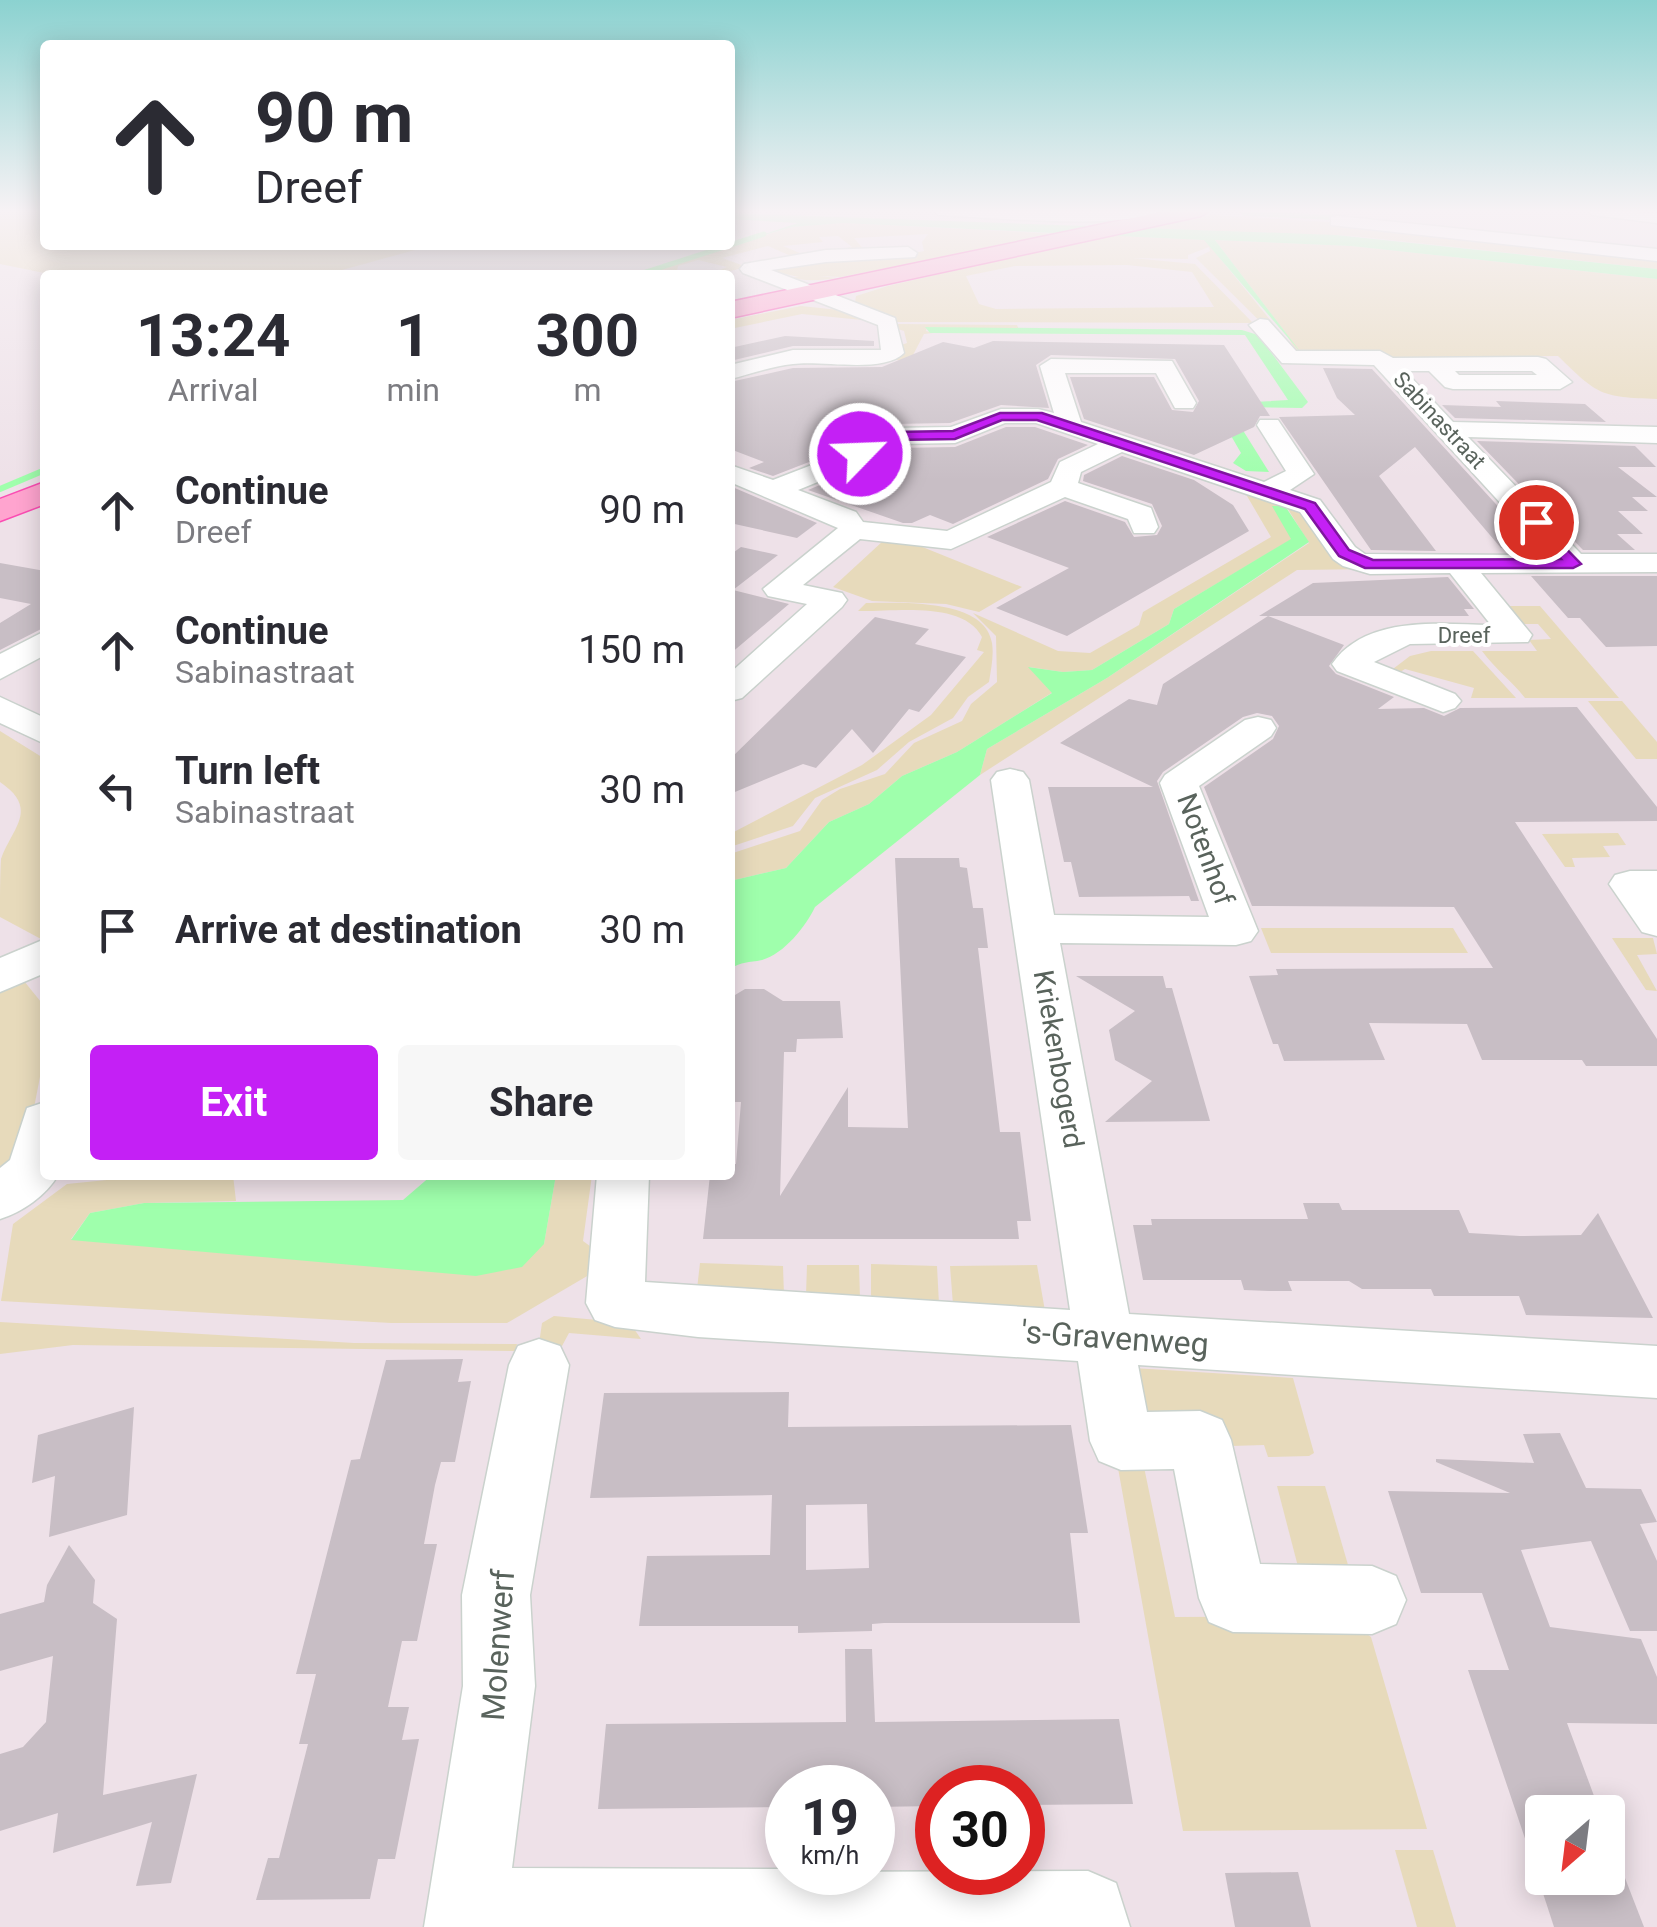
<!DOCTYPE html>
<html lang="en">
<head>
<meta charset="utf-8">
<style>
	body { margin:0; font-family:Roboto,sans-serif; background:#f7f7f7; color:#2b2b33; height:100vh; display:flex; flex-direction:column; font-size:38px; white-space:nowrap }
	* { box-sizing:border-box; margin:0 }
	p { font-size:32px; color:#7c7c81 }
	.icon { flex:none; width:55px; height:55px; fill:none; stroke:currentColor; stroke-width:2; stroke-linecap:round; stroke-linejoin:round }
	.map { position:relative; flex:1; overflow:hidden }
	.drawer { position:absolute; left:40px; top:270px; width:695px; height:910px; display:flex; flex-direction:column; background:#fff; border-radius:10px; box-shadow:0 5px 25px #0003 }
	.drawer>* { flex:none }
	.top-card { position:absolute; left:40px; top:40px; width:695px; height:210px; border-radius:10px; box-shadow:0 5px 25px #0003; background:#fff; color:#2b2b33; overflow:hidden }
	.needle { width:65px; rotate:208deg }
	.fabs { position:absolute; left:1525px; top:1795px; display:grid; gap:20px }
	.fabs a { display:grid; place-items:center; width:100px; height:100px; border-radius:10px; background:#fff; box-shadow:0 5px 25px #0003; font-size:50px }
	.speed { position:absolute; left:765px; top:1765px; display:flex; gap:20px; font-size:50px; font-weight:700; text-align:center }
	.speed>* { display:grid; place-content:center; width:130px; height:130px; border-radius:50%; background:#fff; box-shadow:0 5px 25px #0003; line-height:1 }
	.speed small { font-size:25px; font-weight:400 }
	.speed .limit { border:15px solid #d22; background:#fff; color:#111 }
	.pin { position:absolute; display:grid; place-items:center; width:85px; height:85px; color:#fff; margin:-42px; border:5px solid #fff; border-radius:50%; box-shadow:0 2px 10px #0007 }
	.me { position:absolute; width:110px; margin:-55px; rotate:66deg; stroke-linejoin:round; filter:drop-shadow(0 0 8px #0008) }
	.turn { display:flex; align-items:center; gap:35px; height:210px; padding:0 50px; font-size:45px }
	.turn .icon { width:130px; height:130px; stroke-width:2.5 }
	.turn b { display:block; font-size:70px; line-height:85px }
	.eta { display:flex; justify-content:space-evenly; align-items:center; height:170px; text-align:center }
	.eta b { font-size:60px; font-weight:700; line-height:70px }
	.action { display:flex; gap:20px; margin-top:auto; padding:20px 50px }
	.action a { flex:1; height:115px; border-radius:10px; background:#c420f5; color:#fff; font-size:40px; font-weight:700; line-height:115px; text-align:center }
	.action a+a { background:#f7f7f7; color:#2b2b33 }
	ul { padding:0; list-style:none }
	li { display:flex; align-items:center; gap:30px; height:140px; padding:0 50px }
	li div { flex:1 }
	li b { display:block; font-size:38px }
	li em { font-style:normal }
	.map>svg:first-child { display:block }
	.green { fill:#e7dabb; fill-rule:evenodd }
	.water { fill:#9fffac }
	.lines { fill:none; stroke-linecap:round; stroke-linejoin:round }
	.stream-far1 { stroke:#9fffac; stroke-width:5 }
	.stream { stroke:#9fffac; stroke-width:6 }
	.building { fill:#c8bec5; fill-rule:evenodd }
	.minor-casing { stroke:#cad2cd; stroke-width:3 }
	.major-casing { stroke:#fb4db3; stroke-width:3 }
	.minor { fill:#fff; fill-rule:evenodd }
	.major { fill:#ffa4cf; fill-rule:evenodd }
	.route { fill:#c420f5; stroke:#7f159f; stroke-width:2.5 }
	.labels { text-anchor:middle; stroke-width:8; stroke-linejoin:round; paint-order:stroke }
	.far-street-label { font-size:22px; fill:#59635c; stroke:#fff }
	.street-label { font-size:28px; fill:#59635c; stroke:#fff }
	.near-street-label { font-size:32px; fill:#59635c; stroke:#fff }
</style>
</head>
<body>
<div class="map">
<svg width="1657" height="1927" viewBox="0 0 1657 1927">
	<rect width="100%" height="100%" fill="#eee1e8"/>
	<g class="green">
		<polygon points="0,210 45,210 45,245 433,245 324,275 54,275 0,264"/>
		<polygon points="1213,215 1345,223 1657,257 1657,269 1353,236 1140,228"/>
		<path d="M843 223 1060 234 841 277 818 276 837 278C819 281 803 281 786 277H799L767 270 880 254 887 259 924 251 922 242 928 234 854 238 865 251 819 252 852 247 838 236 819 237 823 242 783 246 807 256H791L768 246 722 258 747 267 717 274 713 273 727 267 698 260 678 266 677 271 637 275 792 227Z"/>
		<path d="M1105 235 1205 240 1297 353 1285 332 1215 240 1351 246 1657 279V399C1600 397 1598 395 1558 356L1423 357 1427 363 1295 356 1196 258 1210 251 1209 247 1188 255V259L1132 258 1195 264 1253 323 897 322 855 302 856 296 888 286ZM1127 265 1192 272 1214 307 996 309 979 304 966 276 1015 266Z"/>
		<polygon points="801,306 839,310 872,321 802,314 730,329 730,320"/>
		<polygon points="897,324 1017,325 1019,330 927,327 926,331 933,333 924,334 913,355 909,356 969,374 892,359 900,356 901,345 907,343 904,331 898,329"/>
		<polygon points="1257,491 1287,501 1373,569 1297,570 980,775 987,749 1107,678 1309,543 1286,506 1273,506 1292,539 1174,609 1169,624 1092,670 1063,672 1029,667 1053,692 957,752 902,776 869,804 829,822 786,868 730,881 730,854 800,831 822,800 840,789 885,774 914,743 962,721 971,704 997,682 996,636 973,613 1058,651 1090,653 1139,625 1143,612 1271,537 1247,496"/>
		<polygon points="883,541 915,544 1022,587 979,612 946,604 872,601 833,587"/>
		<path d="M866 603C899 603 985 598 992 643 994 656 991 669 989 682L968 697 953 718 909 742 877 770 815 798 793 826 730 847V834L862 765 931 715 984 652 977 650 982 637C963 600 893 612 858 611Z"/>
		<path d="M1501 606H1540L1619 698H1525C1511 680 1496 670 1482 651H1537L1529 640 1551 639 1538 624H1516Z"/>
		<polygon points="1431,651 1473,651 1516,698 1471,698 1474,688 1405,669 1397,674 1389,672 1410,656"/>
		<polygon points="1588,701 1622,701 1657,742 1657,759 1636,759"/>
		<path d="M0 731 45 759V936L41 939 0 917C0 901 0 874 1 859 12 828 40 809 0 782Z"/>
		<polygon points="1618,833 1626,845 1603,846 1610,857 1572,858 1575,867 1565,867 1542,834"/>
		<polygon points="1261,928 1453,928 1468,953 1271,953"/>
		<polygon points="1612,938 1653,938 1657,954 1637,955 1657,991 1646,990"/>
		<polygon points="24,981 45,1007 45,1051 26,1149 0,1172 0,992"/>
		<polygon points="156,1175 233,1175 236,1201 144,1203 90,1213 71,1239 544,1244 556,1175 592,1175 583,1241 594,1249 594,1272 507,1323 391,1323 1,1301 13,1224 67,1184"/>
		<polygon points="700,1263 783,1266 784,1295 697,1289"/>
		<polygon points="871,1264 937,1266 939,1304 871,1300"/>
		<polygon points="807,1265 859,1265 860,1298 806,1295"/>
		<polygon points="1037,1265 1045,1311 953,1305 950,1266"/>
		<polygon points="554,1316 630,1323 641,1339 569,1333 562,1346 539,1344 542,1323"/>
		<polygon points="0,1322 354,1343 517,1344 515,1351 73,1345 0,1354"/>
		<polygon points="1133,1368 1293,1378 1314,1453 1309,1456 1268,1457 1264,1445 1231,1446 1142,1418"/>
		<polygon points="1144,1467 1175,1617 1344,1616 1371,1637 1427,1829 1183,1831 1118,1468"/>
		<polygon points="1277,1486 1325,1486 1353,1582 1302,1582"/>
		<polygon points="1395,1850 1433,1850 1456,1927 1417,1927"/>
	</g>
	<g class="water">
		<polygon points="730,213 1336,235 1657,269 1657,279 1351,246 1215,240 1302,354 1204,240 843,223 792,227 753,238 798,223 730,219"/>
		<polygon points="925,327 1242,330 1258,335 1308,402 1302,408 1246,407 1234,416 1269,472 1246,471 1233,463 1241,453 1219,415 1237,403 1288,400 1245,335 930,333"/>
		<path d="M1272 506H1285L1309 542 1107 678 987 749 980 775 815 907C806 926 784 954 762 960 748 963 742 961 730 969V881L786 868 829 822 869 804 902 776 957 752 1052 693 1028 667 1063 672 1092 670 1169 624 1174 609 1291 539Z"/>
		<polygon points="432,1175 556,1175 544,1244 522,1267 476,1276 71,1240 90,1213 144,1203 403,1200"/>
	</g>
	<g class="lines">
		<g class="stream-far1">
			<polyline points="1259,210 1244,213 1345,218"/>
			<polyline points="730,245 764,234"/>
			<polyline points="637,275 730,245"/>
		</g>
		<polyline class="stream" points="0,489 45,470"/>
	</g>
	<g class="building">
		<polygon points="785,336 874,341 874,346 793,346 730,361 730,348"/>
		<polygon points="993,341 1224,345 1270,416 1260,416 1254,427 1194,455 1084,419 1070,377 1154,377 1172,410 1193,412 1199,401 1175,359 1051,355 1036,365 1049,408 1001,405 950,423 891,424 852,438 845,448 773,476 749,468 764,462 730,449 730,382 793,368 882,367 943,342 974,348"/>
		<polygon points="1323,368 1372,369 1539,551 1501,548 1415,447 1379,476 1436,551 1371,550 1279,417 1355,415 1337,398"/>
		<polygon points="1496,401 1585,404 1606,422 1455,418 1442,405 1501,407"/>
		<polygon points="1006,427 1035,427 1088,445 1058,459 1048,479 953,524 930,515 912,523 903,523 808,490 870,464 877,454 896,448 955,447"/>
		<polygon points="1477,441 1635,446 1656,467 1618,467 1657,497 1632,497 1648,511 1618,511 1643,534 1617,534 1635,550 1583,550"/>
		<polygon points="1122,456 1194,480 1233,505 1249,531 1067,636 996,608 1069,568 987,537 1065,501 1125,522 1134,537 1157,535 1162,526 1152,504 1083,481 1084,475"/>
		<polygon points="730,486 817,523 797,538 730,523"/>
		<polygon points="741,547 778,555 733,590 789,604 730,654 730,555"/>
		<polygon points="0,563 45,571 45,627 0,650 0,623 31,604 0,598"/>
		<polygon points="1531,576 1657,576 1657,646 1606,647 1580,618 1568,618"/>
		<polygon points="1448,577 1474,609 1464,609 1469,616 1259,616 1313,583"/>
		<polygon points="1268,616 1344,645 1329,666 1336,674 1394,697 1378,709 1424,708 1444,716 1460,708 1577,707 1657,807 1657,821 1515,822 1657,1039 1657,1066 1586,1066 1582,1060 1482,1060 1467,1024 1369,1023 1385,1060 1284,1061 1278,1044 1273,1044 1249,976 1278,975 1276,969 1493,968 1454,907 1252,906 1204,787 1273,739 1279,726 1272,716 1257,713 1243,717 1163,772 1157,781 1199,901 1191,901 1189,896 1079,897 1071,862 1064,862 1048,787 1153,787 1060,743 1129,699 1157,705 1163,684"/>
		<polygon points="875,617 929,629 915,644 966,657 919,712 909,709 873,753 852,729 816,768 803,764 730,794 730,759"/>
		<polygon points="895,858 959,858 960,867 967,868 973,908 983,908 988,948 978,948 1000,1132 1020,1132 1031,1221 1017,1221 1019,1239 703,1239 710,1175 730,1175 730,1164 736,1164 741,1102 730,1102 730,998 745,989 764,989 783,1001 840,1001 843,1038 797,1039 796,1052 784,1052 780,1196 848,1087 848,1127 908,1128"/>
		<polygon points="1076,976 1163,976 1166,988 1172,988 1210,1121 1105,1122 1152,1081 1115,1060 1109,1030 1135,1011"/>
		<polygon points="1303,1203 1339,1203 1342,1210 1459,1210 1469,1233 1520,1236 1581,1235 1598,1213 1653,1318 1526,1315 1519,1296 1434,1296 1431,1289 1362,1289 1349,1281 1288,1281 1292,1291 1269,1291 1244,1290 1241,1280 1143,1280 1133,1225 1152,1225 1151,1219 1308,1219"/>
		<polygon points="463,1359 458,1382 471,1381 455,1462 441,1462 435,1485 424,1544 437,1544 417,1641 402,1641 388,1707 409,1707 402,1740 419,1739 395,1859 378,1859 370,1899 256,1900 268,1858 279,1858 308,1744 299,1744 316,1674 296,1674 351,1460 360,1459 386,1360"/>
		<path d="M789 1392 788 1427 1071 1425 1088 1533H1070L1080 1623H884L872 1624V1631L798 1633V1626H639L647 1556 770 1555 772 1495 590 1498 604 1393ZM867 1504 869 1568 806 1570V1505Z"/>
		<polygon points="134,1407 127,1515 49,1537 55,1476 32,1483 38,1435"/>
		<polygon points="1560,1433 1586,1488 1641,1489 1657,1522 1640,1524 1657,1561 1657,1631 1630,1631 1591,1541 1521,1550 1550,1627 1641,1639 1657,1677 1657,1724 1567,1723 1600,1812 1542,1812 1542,1874 1537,1874 1468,1670 1509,1670 1482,1593 1421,1593 1388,1491 1510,1493 1436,1462 1436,1459 1534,1463 1523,1434"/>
		<polygon points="69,1545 95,1580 93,1603 117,1619 103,1795 197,1774 171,1883 136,1886 152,1822 53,1853 58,1813 0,1831 0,1754 23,1747 46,1722 53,1656 0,1671 0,1614 44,1602 47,1585"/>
		<polygon points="845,1649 872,1649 875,1722 1119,1719 1133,1804 1022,1805 1022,1788 938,1788 938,1806 872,1807 872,1788 788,1788 788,1807 598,1809 606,1724 846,1722"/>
		<polygon points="1298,1872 1311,1927 1235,1927 1225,1873"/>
		<polygon points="1538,1878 1625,1878 1644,1927 1554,1927"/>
	</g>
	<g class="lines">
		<g class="minor-casing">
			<g id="minor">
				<path d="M931 210H1161C1133 231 981 217 939 215Z"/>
				<polygon points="1585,210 1657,213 1657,223 1593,215"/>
				<polygon points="1337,216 1657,249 1657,261 1331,225 1331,217"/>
				<path d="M908 247 917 253 915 257 826 262 771 270 895 318 904 353C883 374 823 360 793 364 772 366 751 374 730 379V365L793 350H881L878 325 743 273 740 269 744 264 826 250Z"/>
				<path d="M1260 319 1268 320 1296 351H1380L1393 358 1538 357 1546 359 1572 382 1560 389H1453L1445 387 1429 371H1405L1453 422 1657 427V443L1468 437 1581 554H1657V572L1481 573 1532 635 1528 642 1410 644 1374 662 1455 694 1461 701 1455 708 1443 712 1337 671 1332 664C1366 615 1439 624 1491 625L1450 573 1370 574 1343 566 1333 559 1300 512 1122 452 1081 472 1078 483 1151 508 1158 527 1154 533H1134L1128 519 1065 497 951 549 860 539 803 585 842 593 847 600 842 607 742 698 730 701V673L807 604 768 596 763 589 838 528 730 482V465L773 480 848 451 853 442 892 428 951 427 1001 409H1038L1054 413 1040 366 1051 359 1172 361 1196 403 1193 408H1175L1156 373H1065L1081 422 1264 482 1286 471 1257 425 1260 420H1278L1314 474 1290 490 1320 500 1355 547 1365 554 1548 555 1374 365 1282 363 1249 325ZM1455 371H1532L1537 375H1459ZM1005 423H1036L1098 444 1060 462 1051 482 947 531 863 522 856 512 798 490 869 461 874 451 895 444 955 443Z"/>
				<polygon points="45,631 45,655 0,679 0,654"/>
				<polygon points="0,697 45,718 45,744 0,723"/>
				<polygon points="1258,717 1271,720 1276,728 1271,736 1199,786 1258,931 1251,941 1236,945 1060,943 1129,1314 1657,1346 1657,1398 1138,1365 1147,1412 1200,1411 1222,1420 1231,1440 1260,1564 1372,1566 1396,1576 1406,1600 1396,1624 1372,1634 1233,1632 1209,1622 1199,1598 1174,1469 1121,1470 1099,1461 1090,1441 1078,1361 698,1337 615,1327 595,1320 586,1303 597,1175 649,1175 645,1282 1070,1310 991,780 997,772 1010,769 1023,772 1029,780 1054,915 1209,917 1160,783 1165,775 1245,720"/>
				<polygon points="1630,871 1657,871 1657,936 1642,932 1609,884 1615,875"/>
				<polygon points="45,939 45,973 0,992 0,958"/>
				<path d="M45 1102V1175H58C46 1196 22 1212 0 1219V1168L10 1160 27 1108Z"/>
				<polygon points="539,1339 560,1346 569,1365 530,1595 535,1686 512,1868 788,1869 788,1872 1088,1871 1116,1883 1130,1927 424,1927 463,1686 462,1595 509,1365 518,1346"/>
			</g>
		</g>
		<g class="major-casing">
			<g id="major">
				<polygon points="1171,210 1211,210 1201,216 730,318 730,302"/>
				<polygon points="45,482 45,504 0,521 0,499"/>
			</g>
		</g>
		<use href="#minor" class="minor"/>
		<use href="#major" class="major"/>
	</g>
	<linearGradient id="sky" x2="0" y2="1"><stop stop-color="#8bd2d0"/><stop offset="0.44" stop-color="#f7f2f5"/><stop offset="1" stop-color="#f7f2f5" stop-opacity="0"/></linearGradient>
	<rect width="1657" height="480" fill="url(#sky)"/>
	<polygon class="route" points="1000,413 1042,413 1315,503 1349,550 1373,560 1561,559 1529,522 1536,518 1581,564 1573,568 1365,568 1339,556 1305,509 1037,420 1002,420 955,439 893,440 868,450 865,457 854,454 858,444 892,432 953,431"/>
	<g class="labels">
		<g class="far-street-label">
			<text transform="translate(1440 420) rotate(47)" y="8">Sabinastraat</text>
			<text x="1464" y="643">Dreef</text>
		</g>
		<g class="street-label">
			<text transform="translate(1206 849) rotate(70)" y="10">Notenhof</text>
			<text transform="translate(1059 1059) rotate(80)" y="10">Kriekenbogerd</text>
		</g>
		<g class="near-street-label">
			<text transform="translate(1115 1338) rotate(4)" y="11">'s-Gravenweg</text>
			<text transform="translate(498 1645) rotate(-86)" y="11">Molenwerf</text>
		</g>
	</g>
</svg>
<div class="fabs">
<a><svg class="needle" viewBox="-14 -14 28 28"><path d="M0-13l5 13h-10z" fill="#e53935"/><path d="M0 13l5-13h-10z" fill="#7c7c81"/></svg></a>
</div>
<div class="speed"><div>19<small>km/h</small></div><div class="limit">30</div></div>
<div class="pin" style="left:1536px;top:522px;background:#d93025"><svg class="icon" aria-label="arrive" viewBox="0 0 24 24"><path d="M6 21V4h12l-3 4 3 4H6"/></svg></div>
<svg class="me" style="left:860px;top:454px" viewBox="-20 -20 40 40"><circle r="17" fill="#c420f5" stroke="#fff" stroke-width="3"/><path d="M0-11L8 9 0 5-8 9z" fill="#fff"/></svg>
<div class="top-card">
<div class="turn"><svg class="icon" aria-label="ahead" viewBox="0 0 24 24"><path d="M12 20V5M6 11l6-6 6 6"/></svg><div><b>90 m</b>Dreef</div></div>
</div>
<section class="drawer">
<div class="eta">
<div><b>13:24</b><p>Arrival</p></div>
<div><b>1</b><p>min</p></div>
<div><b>300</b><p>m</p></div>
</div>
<ul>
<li><svg class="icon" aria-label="ahead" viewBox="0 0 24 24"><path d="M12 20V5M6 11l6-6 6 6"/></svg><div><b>Continue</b><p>Dreef</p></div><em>90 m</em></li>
<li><svg class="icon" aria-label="ahead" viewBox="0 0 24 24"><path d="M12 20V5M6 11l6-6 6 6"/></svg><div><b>Continue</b><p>Sabinastraat</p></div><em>150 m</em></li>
<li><svg class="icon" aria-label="left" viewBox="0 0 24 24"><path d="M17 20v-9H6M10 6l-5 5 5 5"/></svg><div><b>Turn left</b><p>Sabinastraat</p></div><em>30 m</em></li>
<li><svg class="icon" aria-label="arrive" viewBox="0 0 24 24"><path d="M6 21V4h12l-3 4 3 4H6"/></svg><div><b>Arrive at destination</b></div><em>30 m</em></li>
</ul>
<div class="action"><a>Exit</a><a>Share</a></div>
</section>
</div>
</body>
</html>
